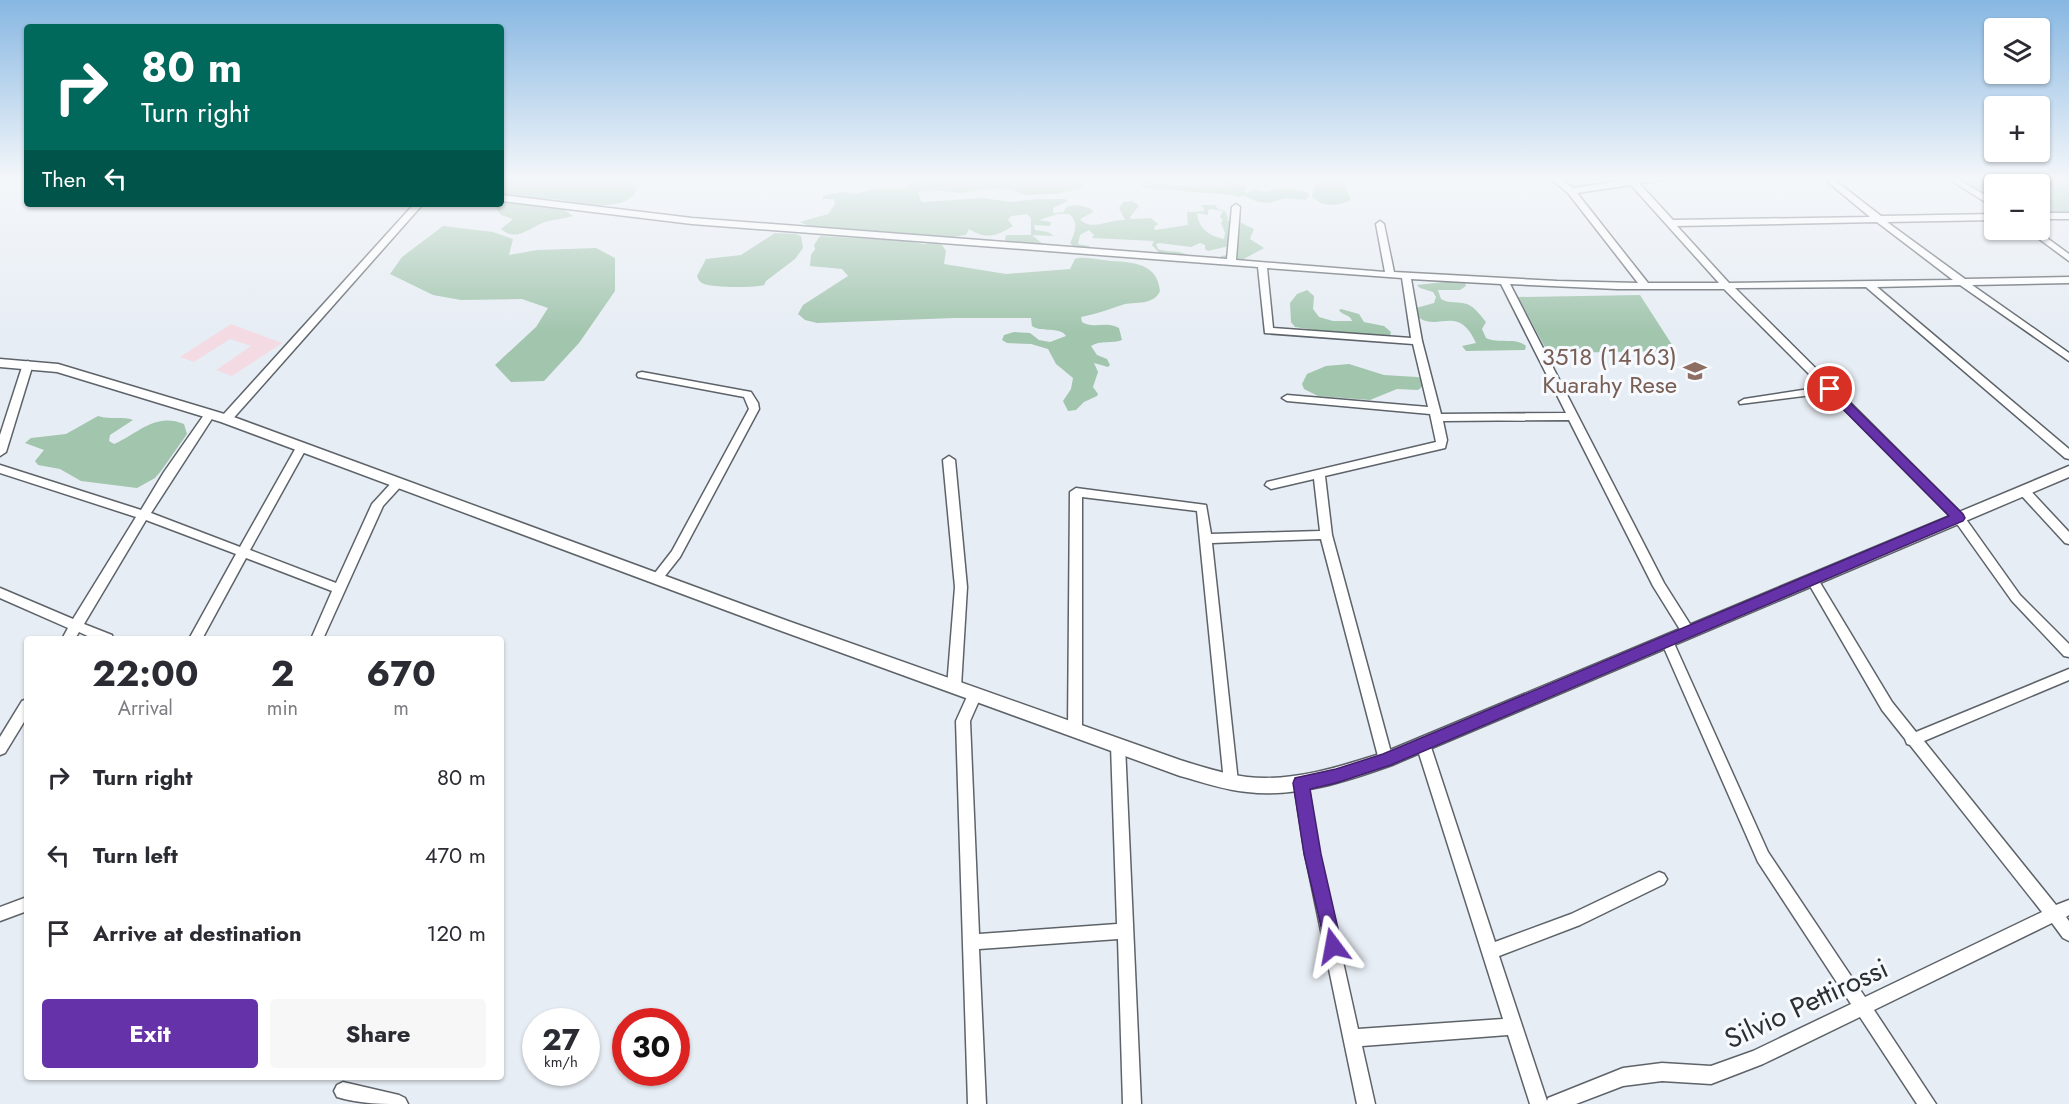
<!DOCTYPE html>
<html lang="en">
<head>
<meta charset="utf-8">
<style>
	body { margin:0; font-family:Jost,sans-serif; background:#f7f7f7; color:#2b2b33; height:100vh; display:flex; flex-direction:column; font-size:22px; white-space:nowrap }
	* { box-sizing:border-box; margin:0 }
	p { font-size:20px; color:#7c7c81 }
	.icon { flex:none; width:33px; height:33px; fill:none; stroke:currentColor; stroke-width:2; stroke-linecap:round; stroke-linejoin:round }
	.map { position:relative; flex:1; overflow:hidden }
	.drawer { position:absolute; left:24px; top:636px; width:480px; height:444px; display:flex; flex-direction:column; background:#fff; border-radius:6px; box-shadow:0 2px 4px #0004 }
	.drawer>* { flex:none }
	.hud { position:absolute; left:24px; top:24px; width:480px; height:183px; border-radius:6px; box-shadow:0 2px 4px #0004; background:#00695c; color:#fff; overflow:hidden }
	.controls { position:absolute; left:1984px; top:18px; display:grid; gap:12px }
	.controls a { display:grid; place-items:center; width:66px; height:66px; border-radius:6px; background:#fff; box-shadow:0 2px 4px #0004; font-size:30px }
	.speed { position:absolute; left:522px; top:1008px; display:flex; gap:12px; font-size:30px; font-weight:700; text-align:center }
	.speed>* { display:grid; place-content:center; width:78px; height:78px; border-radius:50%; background:#fff; box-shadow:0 2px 4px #0004; line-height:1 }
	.speed small { font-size:15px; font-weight:400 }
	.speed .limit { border:9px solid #d22; background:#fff; color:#111 }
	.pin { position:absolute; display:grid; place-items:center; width:51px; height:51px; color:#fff; margin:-26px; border:3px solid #fff; border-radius:50%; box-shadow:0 2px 6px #0007 }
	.me { position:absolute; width:66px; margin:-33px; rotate:347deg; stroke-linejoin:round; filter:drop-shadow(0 0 4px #0008) }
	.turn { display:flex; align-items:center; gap:21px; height:126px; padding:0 18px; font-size:27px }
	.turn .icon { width:78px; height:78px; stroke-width:2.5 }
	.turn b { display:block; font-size:42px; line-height:51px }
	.then { display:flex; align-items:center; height:57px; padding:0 18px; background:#0003; gap:12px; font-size:22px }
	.eta { display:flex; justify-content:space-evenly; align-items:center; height:102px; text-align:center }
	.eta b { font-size:36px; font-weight:700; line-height:42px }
	.action { display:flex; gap:12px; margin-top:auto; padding:12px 18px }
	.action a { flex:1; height:69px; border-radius:6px; background:#6632a9; color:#fff; font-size:24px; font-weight:700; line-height:69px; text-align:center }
	.action a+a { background:#f7f7f7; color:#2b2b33 }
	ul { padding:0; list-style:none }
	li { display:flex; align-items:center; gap:18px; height:78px; padding:0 18px }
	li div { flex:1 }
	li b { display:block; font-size:22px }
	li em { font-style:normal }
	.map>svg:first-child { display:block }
	.education { fill:#f4dbe3 }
	.green { fill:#a2c5ae; fill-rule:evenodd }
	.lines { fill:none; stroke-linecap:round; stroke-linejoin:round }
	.minor-casing { stroke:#5d6369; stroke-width:3 }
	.major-casing { stroke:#5d6369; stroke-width:3 }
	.minor { fill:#fff; fill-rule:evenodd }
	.major { fill:#fff; fill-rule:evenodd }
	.route { fill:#6632a9; stroke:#42206e; stroke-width:1.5 }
	.labels { text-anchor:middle; stroke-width:6; stroke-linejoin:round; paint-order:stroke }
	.education-label { font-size:24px; fill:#785e54; stroke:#f6fafe; text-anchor:end }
	.near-street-label { font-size:28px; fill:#2d3032; stroke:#f6fafe }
</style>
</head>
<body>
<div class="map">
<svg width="2069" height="1104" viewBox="0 0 2069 1104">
	<rect width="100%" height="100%" fill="#e7edf4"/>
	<polygon class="education" points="231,324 282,343 232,376 216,370 251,346 230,339 194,362 180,357"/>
	<g class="green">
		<path d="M501 178C516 178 533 176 548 178 552 179 557 180 562 181 579 181 627 169 637 189 625 216 576 201 553 199 536 198 518 198 501 196Z"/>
		<path d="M908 178H1082L1086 181 1080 189 1056 194 1024 195 1013 190 995 188 962 193 932 190 918 192 921 201 923 202 982 198 1012 202 1038 199H1065L1068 201 1053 208V213L1064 212 1066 207C1075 204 1082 205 1091 209L1093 212 1080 219C1091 232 1109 219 1125 220L1119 208 1123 202 1132 201 1139 206 1130 217 1131 219 1151 218 1158 224 1154 227 1155 230 1188 225 1187 212 1205 211 1201 205H1215L1218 209 1225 211 1228 218 1227 221 1233 219 1254 229 1250 239 1264 248 1242 260H1219L1221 256 1228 255 1229 246 1208 251 1205 249V245L1200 243 1191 247 1159 243 1156 244 1158 249C1169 253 1179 249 1189 256L1161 255 1152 245 1154 241 1092 238 1094 235 1089 230 1080 235 1078 244 1089 246 1090 248 1076 249 1070 243C1075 234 1079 221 1069 214H1058L1039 220 1051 222 1050 226 1034 225 1035 230 1048 232 1054 236 1032 235 1044 245 1041 246 1014 244 1005 240 1006 235H1031V218L1027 214 1011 216 1008 220 1013 226C997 236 986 240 969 229L966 235 946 238 811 227 800 222 828 214 835 204 834 199H823V196L841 192 856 194 874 189 907 188ZM1211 209 1223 211 1220 217 1223 220 1221 223 1225 233 1224 239C1208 236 1198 227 1197 213L1208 215V210Z"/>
		<polygon points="1138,178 1156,178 1148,181 1150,183 1195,187 1209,183 1221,188 1228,185 1201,178 1234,178 1233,184 1245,185 1247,188 1244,191 1247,193 1252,189 1267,192 1274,189 1286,188 1307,192 1310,196 1305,200 1286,198 1269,203 1258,202 1242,195 1239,198 1233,195 1145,188 1140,185"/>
		<path d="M1318 178H1345L1344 183 1351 200C1338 206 1322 208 1312 196Z"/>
		<polygon points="1961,178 2069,178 2069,212 2040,212 2040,184 1995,184 1995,200"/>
		<path d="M501 203 560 207 573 216C564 219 554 219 545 222 530 227 516 243 501 229L513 219 501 215 496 208Z"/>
		<polygon points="443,226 493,232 513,239 509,255 537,250 596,248 615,258 615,291 579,343 544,381 511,382 495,365 536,327 548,308 522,299 461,300 433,295 390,274 402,257"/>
		<path d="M775 233 796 234 801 236 803 248 795 259 766 281 764 285C755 288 709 288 702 283 699 281 698 279 697 276L706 259 741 255Z"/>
		<path d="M820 236 906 241 924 244 936 243 942 245 946 251 944 264 1006 274 1070 269 1075 259 1078 258C1087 257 1094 259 1103 260 1126 263 1157 259 1160 291 1154 306 1134 301 1122 305 1107 310 1096 314 1081 317L1082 322C1092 329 1105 321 1119 328L1122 340C1112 344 1100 340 1091 346L1097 355 1107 359 1110 365 1108 367 1094 363 1098 372 1093 387 1098 394 1097 396 1084 402 1076 410 1068 411 1063 401 1071 389 1073 378 1056 364 1048 349 1031 344 1007 343 1002 340 1004 335 1014 332 1030 333 1039 340 1050 342 1066 336C1060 326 1042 333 1032 326L1031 318H955L817 323 805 320 798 314 803 305 848 276 842 269 810 266 811 255 815 249 814 245Z"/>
		<path d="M1453 281 1465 283 1466 286 1460 290H1438L1441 299C1449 304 1458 301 1467 304 1475 307 1481 316 1486 322L1482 329 1486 338C1498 344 1516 337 1526 346L1525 350 1466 351 1462 346 1476 343C1457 300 1435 337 1414 313L1416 308 1434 303 1436 297 1433 292 1420 288 1417 285Z"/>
		<path d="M1307 290 1314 296 1313 309 1319 317 1333 321H1352C1350 314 1343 316 1339 310L1341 309 1359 314 1364 322 1384 326 1391 332 1390 336 1344 334 1295 327 1291 322 1290 303 1297 294Z"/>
		<polygon points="1640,295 1676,351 1548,353 1518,297"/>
		<polygon points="1349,364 1384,375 1417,377 1421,378 1423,386 1418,390 1397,389 1370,400 1318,396 1304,389 1302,384 1307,374 1326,366"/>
		<path d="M98 416C111 420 124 416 133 420L110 435 109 441 114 444C139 433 155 412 184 424L187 434 161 471 155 478 137 488 81 481 60 469 38 465 35 461 44 450 25 443 31 438 66 434Z"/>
	</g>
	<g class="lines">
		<g class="minor-casing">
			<g id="minor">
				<path d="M1550 178H1559L1573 188 1627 180 1626 178H1663L1659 181 1639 183 1673 220 1870 217 1823 178H1832L1881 216 1995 214V220L1887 222 1965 279 2069 277V283L1972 285 2069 353V361L1960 285 1877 287 2069 449V459L2065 458 1866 287 1735 288 1963 515 2020 595 2069 644V657L2064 656 2012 601 1955 521 1828 393 1740 404 1739 402 1744 399 1822 387 1724 289H1617L1510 284 1664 583 1695 632 1694 636H1684L1653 586 1569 420 1443 421 1447 440 1445 448 1325 476 1332 535 1393 760 1391 764 1386 766 1381 764 1379 760 1321 539 1212 543 1238 782 1236 786 1231 788 1226 786 1224 782 1197 511 1082 497V730L1080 734 1075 736 1070 734 1068 730 1070 492 1076 488 1206 505 1211 534 1320 531 1314 479 1271 489 1265 485 1267 482 1436 442 1430 414 1287 401 1282 398 1287 395 1428 407 1413 344 1265 333 1258 267 692 224 501 201V195L692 218 1227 259 1232 207 1236 204 1240 207 1236 260 1385 272 1376 224 1380 221 1384 224 1394 272 1557 281 1638 283 1568 193ZM1631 185 1719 283H1648L1577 193ZM1877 222 1953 280 1729 283 1677 226ZM1267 268 1402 278 1411 338 1273 328ZM1411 279 1501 284 1566 413 1441 414 1422 341Z"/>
				<polygon points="1947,178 1956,178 1995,201 1995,208"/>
				<polygon points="414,204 423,204 230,422 222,422 221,419 222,416"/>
				<rect x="2040" y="213" width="29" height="6"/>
				<polygon points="2027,230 2036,230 2069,254 2069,261"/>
				<polygon points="28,361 33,364 6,452 0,456 0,435 23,364"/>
				<polygon points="642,372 751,392 758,403 759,409 680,557 661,581 653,581 651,578 672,551 749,409 744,397 638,377 637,375 638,373"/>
				<polygon points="210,410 215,414 151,513 240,547 298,444 306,444 307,447 250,550 336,583 372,504 394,480 398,479 404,483 383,506 323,639 311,639 332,591 246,558 202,639 189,639 236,554 146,520 84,624 112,635 113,639 94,639 79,632 75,639 62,639 68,628 0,598 0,588 73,619 136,517 0,473 0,465 141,510 164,472 206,412"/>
				<polygon points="949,456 955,460 967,587 961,687 959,691 954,692 949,691 947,687 955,587 943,460"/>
				<polygon points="2023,486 2027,487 2069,532 2069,544 2065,543 2019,493 2017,490"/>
				<polygon points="1812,574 1816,576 1892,702 1916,732 2069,669 2069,680 1924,741 2056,905 2069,900 2069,915 2066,917 2069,921 2069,941 2063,938 2052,923 1874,1010 1936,1104 1917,1104 1860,1017 1763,1064 1711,1084 1662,1081 1623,1086 1576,1104 1530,1104 1508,1035 1362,1046 1375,1104 1357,1104 1305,854 1294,783 1296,779 1301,777 1306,779 1308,783 1319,854 1358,1029 1503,1019 1416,744 1418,740 1423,738 1428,740 1430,744 1495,942 1571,914 1659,872 1664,874 1667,879 1664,884 1580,925 1499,956 1547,1101 1548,1098 1623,1068 1662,1063 1711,1066 1753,1051 1851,1004 1758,862 1661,641 1662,637 1672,637 1673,641 1768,852 1865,997 2042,912 1910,745 1907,744 1905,739 1882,710 1806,579 1808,576"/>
				<polygon points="975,688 980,690 982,694 970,721 979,934 1117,924 1111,745 1113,741 1118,739 1123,741 1125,745 1141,1104 1123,1104 1118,939 979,949 986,1104 968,1104 956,721 970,690"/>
				<polygon points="27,699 27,717 5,753 0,755 0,737 22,701"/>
				<polygon points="27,897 27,911 0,921 0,907"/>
				<path d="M343 1082 399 1095 405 1098 408 1104C384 1104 359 1104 337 1097L334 1091 337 1085Z"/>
			</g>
		</g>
		<g class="major-casing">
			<path id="major" d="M0 359 58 364 231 416 788 621 1180 760C1202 767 1224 774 1247 777 1293 782 1339 767 1383 753L2069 466V477L1392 765C1347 781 1296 798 1247 792 1224 790 1202 782 1180 776L776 629 221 422 57 372 0 367Z"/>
		</g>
		<use href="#minor" class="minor"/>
		<use href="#major" class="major"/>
	</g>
	<linearGradient id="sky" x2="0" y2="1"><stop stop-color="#87b7e2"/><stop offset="0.54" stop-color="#f4f7fa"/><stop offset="1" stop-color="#f4f7fa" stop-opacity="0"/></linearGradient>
	<rect width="2069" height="332" fill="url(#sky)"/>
	<polygon class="route" points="1830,385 1834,387 1963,514 1965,518 1963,521 1391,765 1336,783 1310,789 1321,854 1342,946 1339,952 1333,955 1327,952 1304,854 1293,783 1295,778 1336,769 1383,754 1949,516 1826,392 1824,389"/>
	<defs>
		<g id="school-bare" transform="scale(1.8)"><path d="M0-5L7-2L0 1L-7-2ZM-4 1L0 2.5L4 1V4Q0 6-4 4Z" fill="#8d6e63" stroke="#f6fafe" stroke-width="2.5" paint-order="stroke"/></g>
	</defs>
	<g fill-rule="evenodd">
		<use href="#school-bare" x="1695" y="371"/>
	</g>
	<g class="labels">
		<g class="education-label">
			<text x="1677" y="365">3518 (14163)<tspan x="1677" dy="28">Kuarahy Rese</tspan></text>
		</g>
		<g class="near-street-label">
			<text transform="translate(1806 1003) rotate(-25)" y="10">Silvio Pettirossi</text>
		</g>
	</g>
</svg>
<div class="controls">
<a><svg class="icon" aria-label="layers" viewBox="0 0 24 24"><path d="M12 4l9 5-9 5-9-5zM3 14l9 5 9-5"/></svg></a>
<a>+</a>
<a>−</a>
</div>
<div class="speed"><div>27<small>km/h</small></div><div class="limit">30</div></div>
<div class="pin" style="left:1830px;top:389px;background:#d93025"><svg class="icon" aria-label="arrive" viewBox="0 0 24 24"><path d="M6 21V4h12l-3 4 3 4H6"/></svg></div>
<svg class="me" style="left:1333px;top:946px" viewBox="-20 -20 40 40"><path d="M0-17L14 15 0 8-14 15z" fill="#6632a9" stroke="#fff" stroke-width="4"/></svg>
<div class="hud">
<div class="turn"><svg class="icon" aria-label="right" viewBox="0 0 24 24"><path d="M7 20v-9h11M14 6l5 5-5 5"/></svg><div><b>80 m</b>Turn right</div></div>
<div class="then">Then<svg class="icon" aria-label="left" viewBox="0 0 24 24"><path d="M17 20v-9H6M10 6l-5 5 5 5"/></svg></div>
</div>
<section class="drawer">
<div class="eta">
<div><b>22:00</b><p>Arrival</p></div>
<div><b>2</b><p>min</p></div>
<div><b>670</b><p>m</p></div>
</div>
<ul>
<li><svg class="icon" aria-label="right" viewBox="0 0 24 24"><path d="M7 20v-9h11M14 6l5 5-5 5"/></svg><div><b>Turn right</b></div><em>80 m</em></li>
<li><svg class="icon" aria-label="left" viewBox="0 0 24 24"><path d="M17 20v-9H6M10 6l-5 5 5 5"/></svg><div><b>Turn left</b></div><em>470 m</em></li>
<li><svg class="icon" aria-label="arrive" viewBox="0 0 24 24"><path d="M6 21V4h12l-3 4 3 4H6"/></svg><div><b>Arrive at destination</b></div><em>120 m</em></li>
</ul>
<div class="action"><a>Exit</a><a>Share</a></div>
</section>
</div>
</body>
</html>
